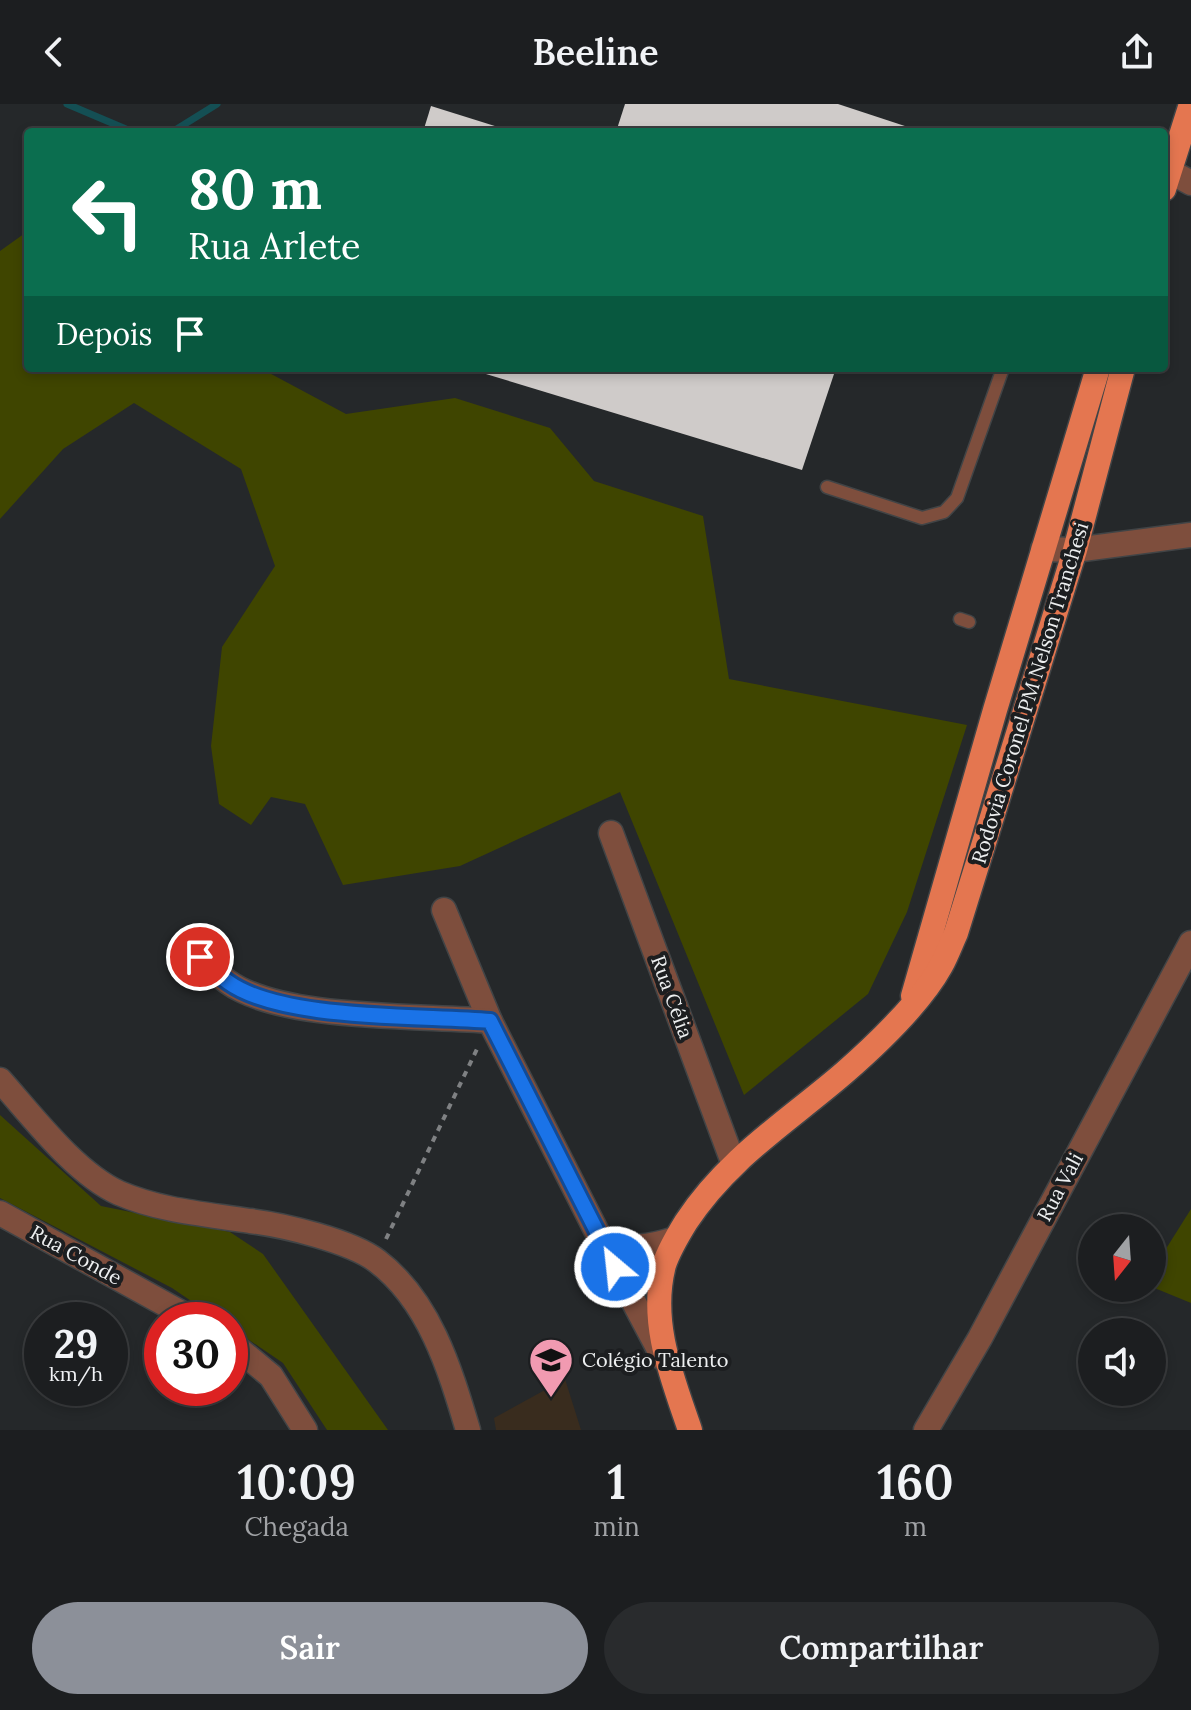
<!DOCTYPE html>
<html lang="pt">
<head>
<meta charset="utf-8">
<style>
	body { margin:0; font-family:Lora,serif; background:#292b2d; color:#f1f3f6; height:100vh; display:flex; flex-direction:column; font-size:30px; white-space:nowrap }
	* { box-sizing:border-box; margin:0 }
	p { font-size:26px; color:#a0a2a5 }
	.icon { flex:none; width:44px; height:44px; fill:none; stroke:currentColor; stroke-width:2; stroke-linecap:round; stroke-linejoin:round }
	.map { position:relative; height:1326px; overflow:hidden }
	.panel { display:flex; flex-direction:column; background:#1c1e20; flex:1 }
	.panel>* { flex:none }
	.banner { position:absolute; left:24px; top:24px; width:1144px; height:244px; border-radius:8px; box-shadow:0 4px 12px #0003,0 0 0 2px #3a3c3e; background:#0b6e4f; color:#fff; overflow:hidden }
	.needle { width:52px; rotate:197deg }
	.tools { position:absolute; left:1078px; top:1110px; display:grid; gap:16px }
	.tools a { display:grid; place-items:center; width:88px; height:88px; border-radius:50%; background:#1c1e20; box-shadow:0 4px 12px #0003,0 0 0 2px #3a3c3e; font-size:40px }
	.speed { position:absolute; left:24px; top:1198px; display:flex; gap:16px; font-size:40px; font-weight:700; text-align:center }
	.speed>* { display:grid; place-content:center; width:104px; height:104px; border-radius:50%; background:#1c1e20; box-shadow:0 4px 12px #0003,0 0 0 2px #3a3c3e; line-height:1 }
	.speed small { font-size:20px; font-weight:400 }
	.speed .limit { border:12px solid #d22; background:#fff; color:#111 }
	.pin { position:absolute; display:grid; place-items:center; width:68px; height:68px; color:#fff; margin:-34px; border:4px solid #fff; border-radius:50%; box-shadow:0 2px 8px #0007 }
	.me { position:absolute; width:88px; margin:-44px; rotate:332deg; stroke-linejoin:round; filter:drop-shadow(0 0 6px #0008) }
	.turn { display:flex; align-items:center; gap:28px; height:168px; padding:0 32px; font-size:36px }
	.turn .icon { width:104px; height:104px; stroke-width:2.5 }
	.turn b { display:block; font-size:56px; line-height:68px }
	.then { display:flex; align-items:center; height:76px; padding:0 32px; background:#0003; gap:16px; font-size:30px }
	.eta { display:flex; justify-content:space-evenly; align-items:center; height:136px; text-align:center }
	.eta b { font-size:48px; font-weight:600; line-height:56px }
	.button { display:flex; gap:16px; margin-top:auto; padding:16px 32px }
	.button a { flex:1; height:92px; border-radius:48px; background:#8c9099; color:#fff; font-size:32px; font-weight:600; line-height:92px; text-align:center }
	.button a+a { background:#292b2d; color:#f1f3f6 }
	header { display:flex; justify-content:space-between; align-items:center; height:104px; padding:0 32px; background:#1c1e20; font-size:36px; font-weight:600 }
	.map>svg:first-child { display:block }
	.education { fill:#392c1e }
	.green { fill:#3f4500 }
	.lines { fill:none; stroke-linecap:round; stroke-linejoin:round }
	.stream { stroke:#144f54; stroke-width:7 }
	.building { fill:#cfcbc9 }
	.service-casing { stroke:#414446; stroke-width:15 }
	.minor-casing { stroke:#414446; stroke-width:27 }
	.tertiary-casing { stroke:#414446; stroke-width:27 }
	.trunk-casing { stroke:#414446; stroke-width:27 }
	.path { stroke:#7f8183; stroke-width:4; stroke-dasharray:6 6; stroke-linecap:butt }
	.service { stroke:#7e4e3d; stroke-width:12 }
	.minor { stroke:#7e4e3d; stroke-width:24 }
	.tertiary { stroke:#7e4e3d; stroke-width:24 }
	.trunk { stroke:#e47650; stroke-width:24 }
	.route-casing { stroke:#114b97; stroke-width:20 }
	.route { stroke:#1a73e8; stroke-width:14 }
	.labels { text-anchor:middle; stroke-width:8; stroke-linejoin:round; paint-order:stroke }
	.street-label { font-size:20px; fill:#edeff0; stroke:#1c1e20 }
	.poi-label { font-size:20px; fill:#edeff0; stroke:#1c1e20; text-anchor:start }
</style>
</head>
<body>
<header><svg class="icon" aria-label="back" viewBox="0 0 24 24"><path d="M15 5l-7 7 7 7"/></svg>Beeline<svg class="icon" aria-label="share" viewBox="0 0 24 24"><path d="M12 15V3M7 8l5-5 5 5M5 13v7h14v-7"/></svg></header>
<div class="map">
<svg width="1191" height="1326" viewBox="0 0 1191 1326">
	<rect width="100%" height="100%" fill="#25282a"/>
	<polygon class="education" points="565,1275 581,1326 496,1326 494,1314"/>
	<g class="green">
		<polygon points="28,127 28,264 260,264 346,310 455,294 550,324 594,377 703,412 729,575 967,621 907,808 868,890 744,991 620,688 460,762 343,781 305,700 271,693 251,721 219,700 211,642 222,543 275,462 241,365 134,299 63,345 0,415 0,147"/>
		<polygon points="0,1011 101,1102 230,1128 263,1150 388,1326 327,1326 283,1259 230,1223 230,1216 219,1216 172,1184 0,1094"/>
		<polygon points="1191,1105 1191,1199 1152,1183 1152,1167"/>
	</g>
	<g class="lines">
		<g class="stream">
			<polyline points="67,0 133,28"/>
			<polyline points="172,28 217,0"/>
		</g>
	</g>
	<g class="building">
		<polygon points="625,0 838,0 917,26 916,28 616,28"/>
		<polygon points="431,2 511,27 511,28 423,28"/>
		<polygon points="466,264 836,264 802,366"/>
	</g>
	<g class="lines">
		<g class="service-casing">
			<g id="service">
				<polyline points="827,383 922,414 944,408 957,394 1003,264"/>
				<polyline points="960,515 969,518"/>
			</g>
		</g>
		<g class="minor-casing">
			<g id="minor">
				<polyline points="1169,67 1191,79"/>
				<polyline points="1043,445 1075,446 1191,431"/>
				<polyline points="611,729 733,1058"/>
				<polyline points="444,806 490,917 602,1138 664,1255"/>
				<path d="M200 853C209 861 218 871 228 878 282 917 422 911 490 917"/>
				<polyline points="0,1109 194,1216"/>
				<path d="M602 1138C629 1145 648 1144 675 1135"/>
				<polyline points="230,1238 271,1272 305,1326"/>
				<polyline points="926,1326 980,1234 1191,839"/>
			</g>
		</g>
		<g class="tertiary-casing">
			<path id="tertiary" d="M0 976C33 1013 75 1069 119 1089 161 1107 205 1110 250 1117 283 1121 351 1137 377 1157 430 1197 450 1266 468 1326"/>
		</g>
		<g class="trunk-casing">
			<g id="trunk">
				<polyline points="1164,85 1191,0"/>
				<polyline points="913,892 995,606 1098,264"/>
				<path d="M690 1326C672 1273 649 1218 664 1161 669 1146 678 1131 686 1118 728 1054 787 1018 844 969 875 942 921 898 941 862 947 851 951 840 956 829L1075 446 1123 264"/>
			</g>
		</g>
		<polyline class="path" points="386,1135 477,945"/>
		<use href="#service" class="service"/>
		<use href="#minor" class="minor"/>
		<use href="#tertiary" class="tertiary"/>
		<use href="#trunk" class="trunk"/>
	</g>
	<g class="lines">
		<g class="route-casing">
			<path id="route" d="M200 853C209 861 218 871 228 878 282 917 422 911 490 917L615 1163"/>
		</g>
		<use href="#route" class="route"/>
	</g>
	<defs>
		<g id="school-pin" transform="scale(2.3)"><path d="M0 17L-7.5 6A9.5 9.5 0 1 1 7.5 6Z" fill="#f19ab1" stroke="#1c1e20"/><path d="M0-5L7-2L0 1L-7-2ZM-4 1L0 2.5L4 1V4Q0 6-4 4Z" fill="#111"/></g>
	</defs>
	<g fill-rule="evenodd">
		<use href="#school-pin" x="551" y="1256"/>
	</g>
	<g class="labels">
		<g class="street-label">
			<text transform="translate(1030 589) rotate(-73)" y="7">Rodovia Coronel PM Nelson Tranchesi</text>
			<text transform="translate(672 893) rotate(70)" y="7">Rua Célia</text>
			<text transform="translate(1060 1083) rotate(-62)" y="7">Rua Vali</text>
			<text transform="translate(76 1151) rotate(29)" y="7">Rua Conde</text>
		</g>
		<g class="poi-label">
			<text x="582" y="1263">Colégio Talento</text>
		</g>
	</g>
</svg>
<div class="tools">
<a><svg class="needle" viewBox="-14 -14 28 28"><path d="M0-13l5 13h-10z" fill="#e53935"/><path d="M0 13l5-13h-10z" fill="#a0a2a5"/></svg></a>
<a><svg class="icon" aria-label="sound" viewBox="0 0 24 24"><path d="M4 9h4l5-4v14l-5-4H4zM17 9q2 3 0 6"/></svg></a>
</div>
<div class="speed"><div>29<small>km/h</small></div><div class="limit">30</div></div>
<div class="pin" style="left:200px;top:853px;background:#d93025"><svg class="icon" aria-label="arrive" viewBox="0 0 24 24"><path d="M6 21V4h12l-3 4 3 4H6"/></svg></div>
<svg class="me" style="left:615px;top:1163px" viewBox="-20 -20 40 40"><circle r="17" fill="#1a73e8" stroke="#fff" stroke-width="3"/><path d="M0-11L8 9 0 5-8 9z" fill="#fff"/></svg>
<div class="banner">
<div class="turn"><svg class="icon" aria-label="left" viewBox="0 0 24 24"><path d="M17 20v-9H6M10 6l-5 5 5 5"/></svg><div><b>80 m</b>Rua Arlete</div></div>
<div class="then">Depois<svg class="icon" aria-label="arrive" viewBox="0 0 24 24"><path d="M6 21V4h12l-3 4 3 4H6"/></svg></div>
</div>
</div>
<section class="panel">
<div class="eta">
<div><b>10:09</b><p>Chegada</p></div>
<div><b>1</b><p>min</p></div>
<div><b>160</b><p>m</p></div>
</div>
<div class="button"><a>Sair</a><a>Compartilhar</a></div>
</section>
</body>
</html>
